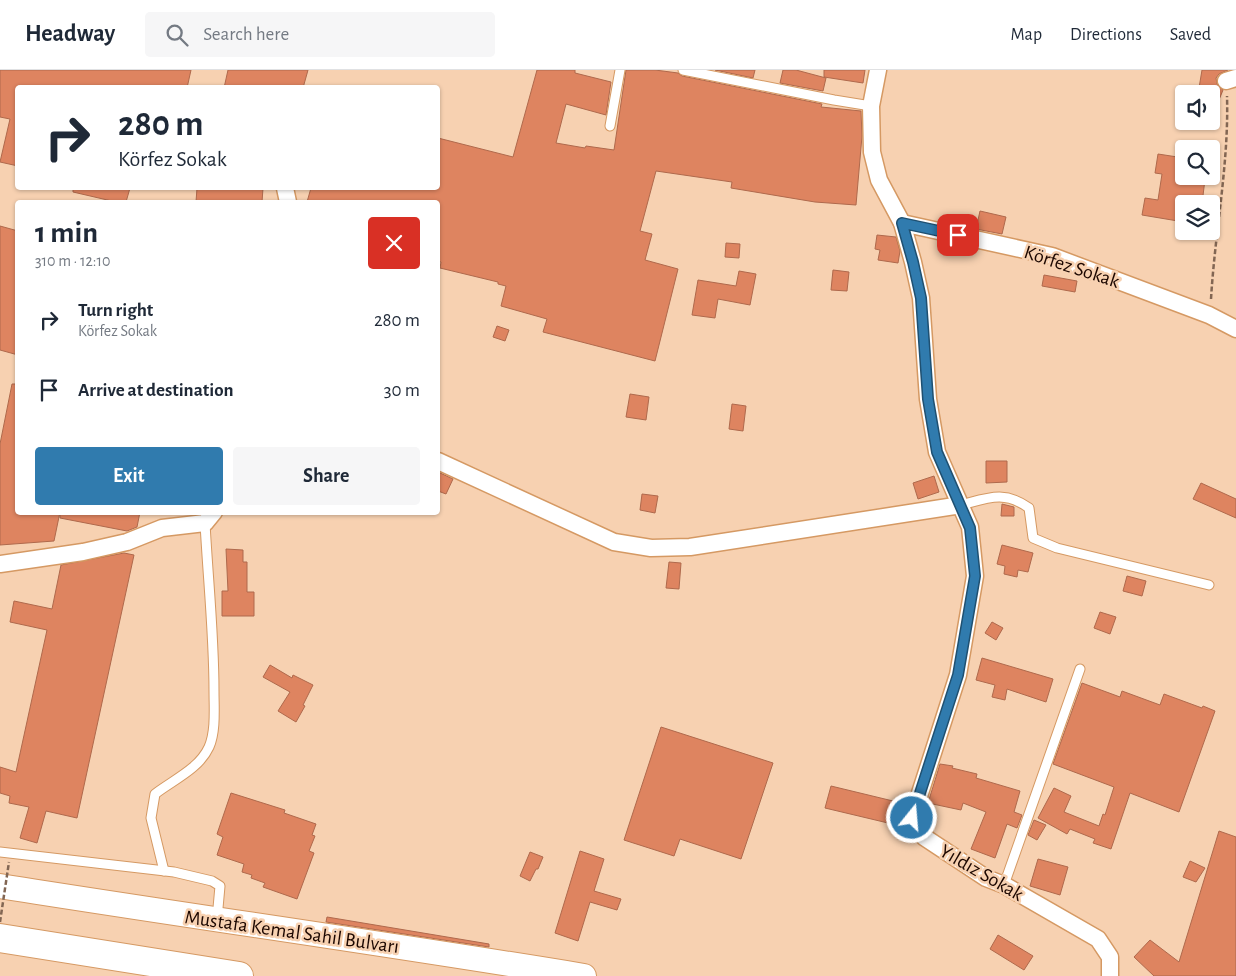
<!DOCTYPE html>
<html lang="en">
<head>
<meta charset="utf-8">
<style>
	body { margin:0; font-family:"Alegreya Sans",sans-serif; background:#f6f6f7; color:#1f2937; height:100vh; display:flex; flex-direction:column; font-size:19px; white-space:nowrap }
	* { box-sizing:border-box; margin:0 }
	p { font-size:16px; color:#747a83 }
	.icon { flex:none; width:28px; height:28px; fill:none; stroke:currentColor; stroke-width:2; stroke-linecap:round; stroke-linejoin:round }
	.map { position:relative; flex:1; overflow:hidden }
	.drawer { position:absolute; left:15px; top:130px; width:425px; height:315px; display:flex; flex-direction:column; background:#fff; border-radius:5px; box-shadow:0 1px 4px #0004 }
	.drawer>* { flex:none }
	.banner { position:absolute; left:15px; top:15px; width:425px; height:105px; border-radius:5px; box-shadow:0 1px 4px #0004; background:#fff; color:#1f2937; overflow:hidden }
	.tools { position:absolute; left:1175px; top:15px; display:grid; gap:10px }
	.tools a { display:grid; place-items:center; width:45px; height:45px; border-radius:5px; background:#fff; box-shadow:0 1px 4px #0004; font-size:25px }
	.pin { position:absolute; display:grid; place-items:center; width:42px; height:42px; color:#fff; margin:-21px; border-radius:10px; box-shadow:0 2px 8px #0006 }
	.me { position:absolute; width:55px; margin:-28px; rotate:17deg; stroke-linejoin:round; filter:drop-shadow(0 0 4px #0008) }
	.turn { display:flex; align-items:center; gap:18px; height:105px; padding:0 20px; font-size:22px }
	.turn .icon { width:65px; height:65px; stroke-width:2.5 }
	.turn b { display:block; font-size:35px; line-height:42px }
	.round { display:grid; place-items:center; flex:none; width:52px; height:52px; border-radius:5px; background:#f6f6f7 }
	.headline { display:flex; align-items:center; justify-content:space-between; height:85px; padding:0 20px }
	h1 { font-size:30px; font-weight:600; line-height:38px }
	.action { display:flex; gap:10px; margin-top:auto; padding:10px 20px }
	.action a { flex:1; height:58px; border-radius:5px; background:#307bae; color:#fff; font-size:20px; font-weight:600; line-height:58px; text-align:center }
	.action a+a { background:#f6f6f7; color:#1f2937 }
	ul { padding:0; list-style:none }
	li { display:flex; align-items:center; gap:15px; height:70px; padding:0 20px }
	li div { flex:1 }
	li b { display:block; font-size:19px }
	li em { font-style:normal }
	header { display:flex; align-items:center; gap:30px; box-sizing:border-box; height:70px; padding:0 25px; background:#fff; border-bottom:1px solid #e0e1e3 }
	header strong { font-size:24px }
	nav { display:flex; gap:28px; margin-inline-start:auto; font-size:18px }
	.search { width:350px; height:45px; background:#f6f6f7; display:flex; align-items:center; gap:12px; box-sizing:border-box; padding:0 18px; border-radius:5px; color:#747a83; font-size:19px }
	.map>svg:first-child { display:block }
	.building { fill:#de8460; stroke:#af694c }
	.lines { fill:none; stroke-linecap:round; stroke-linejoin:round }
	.service-casing { stroke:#d59963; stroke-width:11 }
	.minor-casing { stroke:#d59963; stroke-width:19 }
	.secondary-casing { stroke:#d59963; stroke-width:26 }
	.motorway-casing { stroke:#d59963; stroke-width:30 }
	.path { stroke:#826653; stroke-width:2.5; stroke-dasharray:5 2.5; stroke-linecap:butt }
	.service { stroke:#fff; stroke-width:9 }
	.minor { stroke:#fff; stroke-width:16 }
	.secondary { stroke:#fff; stroke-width:24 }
	.motorway { stroke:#fff; stroke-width:28 }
	.path-bridge { stroke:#826653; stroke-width:2.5; stroke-dasharray:5 2.5; stroke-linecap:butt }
	.route-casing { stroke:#1f5071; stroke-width:12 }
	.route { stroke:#307bae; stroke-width:9 }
	.labels { text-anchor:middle; stroke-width:5; stroke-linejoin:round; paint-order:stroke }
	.street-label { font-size:20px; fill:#1c0700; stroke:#f7d1b1 }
</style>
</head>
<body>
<header>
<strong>Headway</strong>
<div class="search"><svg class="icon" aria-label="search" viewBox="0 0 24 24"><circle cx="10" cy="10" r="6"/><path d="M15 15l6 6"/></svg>Search here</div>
<nav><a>Map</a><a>Directions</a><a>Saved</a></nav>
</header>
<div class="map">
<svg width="1236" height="906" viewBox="0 0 1236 906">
	<rect width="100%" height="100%" fill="#f7d1b1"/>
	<g class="building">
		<polygon points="0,0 191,0 187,18 18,18 18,96 0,92 10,49 0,47"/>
		<polygon points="228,0 308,0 303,18 224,18"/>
		<polygon points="537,0 575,0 575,3 611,12 606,45 566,34 556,73 585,78 586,76 614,80 626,0 655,0 678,3 682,6 822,34 821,37 861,41 862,66 856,135 815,132 731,118 732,112 656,101 640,161 652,164 645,190 678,199 655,291 543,262 547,249 501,236 506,216 498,214 498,212 440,198 441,192 438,191 438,132 307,132 311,118 438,118 438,68 513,87"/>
		<polygon points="715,0 755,0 753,8"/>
		<polygon points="783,0 796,0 826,8 823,21 780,13"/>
		<polygon points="824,0 865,0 863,13 824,7"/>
		<polygon points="1202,0 1228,0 1219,4 1216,8 1217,14 1223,20 1212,47 1211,24 1198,24"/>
		<polygon points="1158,84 1184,88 1184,106 1205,109 1202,134 1184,134 1184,152 1142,145 1145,128 1158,130 1162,104 1155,103"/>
		<polygon points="73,118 130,118 126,132 116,132 73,122"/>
		<polygon points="197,118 263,118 262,132 196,132"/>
		<polygon points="980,141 1006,147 1002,164 976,159"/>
		<polygon points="0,156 18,161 18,285 0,280"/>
		<polygon points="877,165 896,167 900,181 898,193 878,190 880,180 875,179"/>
		<polygon points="726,173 740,174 739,188 725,187"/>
		<polygon points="833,200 849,202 847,221 831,220"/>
		<polygon points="739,201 756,204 750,235 718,229 715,248 692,245 698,210 736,216"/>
		<polygon points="1044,205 1077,211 1075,222 1042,216"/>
		<polygon points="497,256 509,260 505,271 493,267"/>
		<polygon points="12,314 18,314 18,442 60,442 54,471 0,475 0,374"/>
		<polygon points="630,324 649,327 646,350 626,347"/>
		<polygon points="732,334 746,336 743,361 729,359"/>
		<polygon points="986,391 1007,391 1007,412 986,413"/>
		<polygon points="438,402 453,409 446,424 438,421"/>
		<polygon points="934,406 939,422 918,429 913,413"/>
		<polygon points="1201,413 1236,429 1236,448 1193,429"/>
		<polygon points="642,424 658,426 655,443 640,440"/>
		<polygon points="1002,434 1014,437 1014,446 1001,446"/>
		<polygon points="60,442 140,442 137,457 127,461 60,448"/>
		<polygon points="1002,475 1033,483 1028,502 1018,500 1017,507 1004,504 1005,496 997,494"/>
		<polygon points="226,479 243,480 243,492 247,492 247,522 254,522 254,546 222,546 222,521 228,521"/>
		<polygon points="124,483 134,485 77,748 46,741 37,773 20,768 29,737 9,733 10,726 0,723 0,697 16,702 47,560 10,552 14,531 52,539 61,495"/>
		<polygon points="669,492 681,493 679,519 666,518"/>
		<polygon points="1127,506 1146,511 1142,526 1123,521"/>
		<polygon points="1100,542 1116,547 1110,564 1094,558"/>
		<polygon points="992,552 1003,558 996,570 985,563"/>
		<polygon points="982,588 1053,609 1046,632 1007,619 1005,630 992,627 995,615 976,610"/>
		<polygon points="270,595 292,608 293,605 313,615 303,635 305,636 296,652 278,641 290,622 263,607"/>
		<polygon points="1082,613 1120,627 1122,621 1160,635 1164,624 1202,638 1203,636 1215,641 1179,742 1130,723 1111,779 1093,773 1095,769 1070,759 1067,764 1038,748 1054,718 1071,726 1064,742 1099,756 1103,744 1105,745 1114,717 1053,694"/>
		<polygon points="661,657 773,693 741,789 680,769 674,786 624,770"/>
		<polygon points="940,694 953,696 952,698 977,704 976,708 1020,721 1014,742 1022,745 1017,758 1007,754 995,788 971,779 986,742 963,733 961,740 928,733"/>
		<polygon points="831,716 893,731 888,753 825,738"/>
		<polygon points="231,723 285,740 284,743 316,754 312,765 315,766 309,781 314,783 297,829 263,817 265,813 251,808 252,805 242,802 244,794 217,785 223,767 217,764"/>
		<polygon points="1034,750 1046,755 1037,770 1028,765"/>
		<polygon points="1219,761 1236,767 1236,906 1154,906 1134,887 1150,870 1179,892"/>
		<polygon points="580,781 604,789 594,821 621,829 617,840 590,832 578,871 555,863"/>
		<polygon points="530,782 543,787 538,799 536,799 530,811 520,806"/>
		<polygon points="1038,789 1068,797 1060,825 1030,816"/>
		<polygon points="1190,791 1205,798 1196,812 1183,807"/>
		<polygon points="327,847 489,874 489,877 326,852"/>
		<polygon points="998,865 1033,886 1024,900 990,879"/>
	</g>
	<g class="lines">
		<g class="service-casing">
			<g id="service">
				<polyline points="683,0 834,30 871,36"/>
				<polyline points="610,56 620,0"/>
				<path d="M961 435C988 428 1004 420 1029 438L1033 468 1057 478 1209 515"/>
				<polyline points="0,782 174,802 212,811 220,816 217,849"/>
				<path d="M164 801 151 748 155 724C173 710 199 699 209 677 216 661 214 638 214 621 214 565 208 509 205 453"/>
				<polyline points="1004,815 1080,599"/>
			</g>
		</g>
		<g class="minor-casing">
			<g id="minor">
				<polyline points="878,0 871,36 872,82 879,110 902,153 913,192 921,228 928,329 937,382 970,457 975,506 958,605 912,748 924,767 986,808 1004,815 1098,869 1110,887 1110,906"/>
				<polyline points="1226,11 1236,8"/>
				<polyline points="285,118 288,132"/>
				<polyline points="902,153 1052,186 1209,245 1236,259"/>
				<polyline points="438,391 614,472 651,478 690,477 961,435"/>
				<polyline points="0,494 83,482 127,472 162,458 205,453 214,442"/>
			</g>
		</g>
		<g class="secondary-casing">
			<path id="secondary" d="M0 816C195 847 390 874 584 906"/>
		</g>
		<g class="motorway-casing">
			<polyline id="motorway" points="0,868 239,906"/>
		</g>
		<path class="path" d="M1211 229C1215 161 1229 94 1227 26"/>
		<use href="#service" class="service"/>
		<use href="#minor" class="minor"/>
		<use href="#secondary" class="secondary"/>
		<use href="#motorway" class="motorway"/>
		<polyline class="path-bridge" points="0,852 9,792"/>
	</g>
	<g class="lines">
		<g class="route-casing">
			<polyline id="route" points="912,748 958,605 975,506 970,458 937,382 928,329 921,228 913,192 902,153 958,165"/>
		</g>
		<use href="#route" class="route"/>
	</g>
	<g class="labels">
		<g class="street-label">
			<text transform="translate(1072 196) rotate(18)" y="7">Körfez Sokak</text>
			<text transform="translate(982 802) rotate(30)" y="7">Yıldız Sokak</text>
			<text transform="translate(292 861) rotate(8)" y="7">Mustafa Kemal Sahil Bulvarı</text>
		</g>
	</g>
</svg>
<div class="tools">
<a><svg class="icon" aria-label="sound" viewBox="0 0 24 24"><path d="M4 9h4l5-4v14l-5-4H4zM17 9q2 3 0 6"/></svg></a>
<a><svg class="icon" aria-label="search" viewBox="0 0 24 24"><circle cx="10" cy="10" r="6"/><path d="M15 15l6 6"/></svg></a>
<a><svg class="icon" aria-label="layers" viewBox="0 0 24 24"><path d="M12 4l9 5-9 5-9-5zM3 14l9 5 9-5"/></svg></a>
</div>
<div class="pin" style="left:958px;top:165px;background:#d93025"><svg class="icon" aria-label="arrive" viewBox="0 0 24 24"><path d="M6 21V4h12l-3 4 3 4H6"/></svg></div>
<svg class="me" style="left:912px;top:748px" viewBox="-20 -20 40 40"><circle r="17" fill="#307bae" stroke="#fff" stroke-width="3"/><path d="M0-11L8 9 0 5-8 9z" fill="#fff"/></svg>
<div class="banner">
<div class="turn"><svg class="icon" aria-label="right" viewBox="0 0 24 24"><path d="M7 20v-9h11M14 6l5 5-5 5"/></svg><div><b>280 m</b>Körfez Sokak</div></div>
</div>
<section class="drawer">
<div class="headline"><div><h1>1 min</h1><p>310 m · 12:10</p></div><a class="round" style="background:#d93025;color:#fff"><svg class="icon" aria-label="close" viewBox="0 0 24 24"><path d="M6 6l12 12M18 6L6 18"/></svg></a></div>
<ul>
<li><svg class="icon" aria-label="right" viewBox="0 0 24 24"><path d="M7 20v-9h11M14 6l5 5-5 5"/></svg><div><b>Turn right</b><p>Körfez Sokak</p></div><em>280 m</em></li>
<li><svg class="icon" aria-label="arrive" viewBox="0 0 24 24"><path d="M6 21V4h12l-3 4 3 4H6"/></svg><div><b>Arrive at destination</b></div><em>30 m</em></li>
</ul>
<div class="action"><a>Exit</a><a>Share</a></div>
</section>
</div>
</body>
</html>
